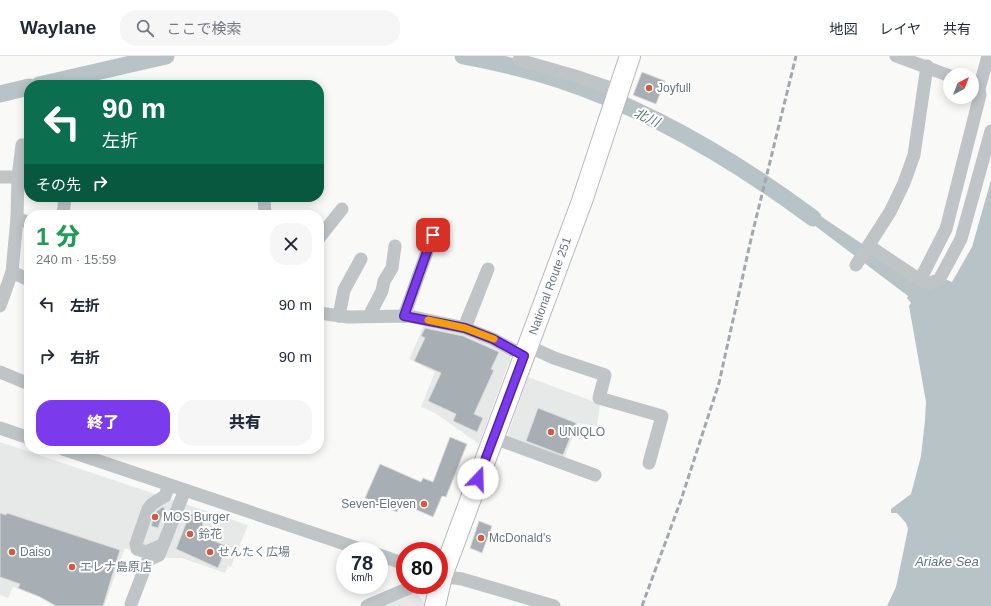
<!DOCTYPE html>
<html lang="ja">
<head>
<meta charset="utf-8">
<style>
	body { margin:0; font-family:Arial,"Noto Sans JP",sans-serif; background:#f6f6f7; color:#1f2937; height:100vh; display:flex; flex-direction:column; font-size:15px; white-space:nowrap }
	* { box-sizing:border-box; margin:0 }
	p { font-size:13px; color:#747a83 }
	.icon { flex:none; width:22px; height:22px; fill:none; stroke:currentColor; stroke-width:2; stroke-linecap:round; stroke-linejoin:round }
	.map { position:relative; flex:1; overflow:hidden }
	.panel { position:absolute; left:24px; top:154px; width:300px; height:244px; display:flex; flex-direction:column; background:#fff; border-radius:16px; box-shadow:0 2px 10px #0003 }
	.panel>* { flex:none }
	.guide { position:absolute; left:24px; top:24px; width:300px; height:122px; border-radius:16px; box-shadow:0 2px 10px #0003; background:#0b6e4f; color:#fff; overflow:hidden }
	.needle { width:26px; rotate:42deg }
	.buttons { position:absolute; left:943px; top:12px; display:grid; gap:8px }
	.buttons a { display:grid; place-items:center; width:36px; height:36px; border-radius:50%; background:#fff; box-shadow:0 2px 10px #0003; font-size:20px }
	.speed { position:absolute; left:336px; top:486px; display:flex; gap:8px; font-size:20px; font-weight:700; text-align:center }
	.speed>* { display:grid; place-content:center; width:52px; height:52px; border-radius:50%; background:#fff; box-shadow:0 2px 10px #0003; line-height:1 }
	.speed small { font-size:10px; font-weight:400 }
	.speed .limit { border:6px solid #d22; background:#fff; color:#111 }
	.pin { position:absolute; display:grid; place-items:center; width:34px; height:34px; color:#fff; margin:-17px; border-radius:8px; box-shadow:0 2px 6px #0006 }
	.me { position:absolute; width:44px; margin:-22px; rotate:21deg; stroke-linejoin:round; filter:drop-shadow(0 0 3px #0008) }
	.turn { display:flex; align-items:center; gap:14px; height:84px; padding:0 12px; font-size:18px }
	.turn .icon { width:52px; height:52px; stroke-width:2.5 }
	.turn b { display:block; font-size:28px; line-height:34px }
	.then { display:flex; align-items:center; height:38px; padding:0 12px; background:#0003; gap:8px; font-size:15px }
	.round { display:grid; place-items:center; flex:none; width:42px; height:42px; border-radius:16px; background:#f6f6f7 }
	.summary { display:flex; align-items:center; justify-content:space-between; height:68px; padding:0 12px }
	h1 { font-size:24px; font-weight:800; line-height:30px; color:#1e9e55 }
	.action { display:flex; gap:8px; margin-top:auto; padding:8px 12px }
	.action a { flex:1; height:46px; border-radius:16px; background:#7c3aed; color:#fff; font-size:16px; font-weight:800; line-height:46px; text-align:center }
	.action a+a { background:#f6f6f7; color:#1f2937 }
	ul { padding:0; list-style:none }
	li { display:flex; align-items:center; gap:12px; height:52px; padding:0 12px }
	li div { flex:1 }
	li b { display:block; font-size:15px }
	li em { font-style:normal }
	header { display:flex; align-items:center; gap:24px; box-sizing:border-box; height:56px; padding:0 20px; background:#fff; border-bottom:1px solid #e0e1e3 }
	header strong { font-size:19px }
	nav { display:flex; gap:22px; margin-inline-start:auto; font-size:14px }
	.search { width:280px; height:36px; background:#f6f6f7; display:flex; align-items:center; gap:10px; box-sizing:border-box; padding:0 14px; border-radius:16px; color:#747a83; font-size:15px }
	.map>svg:first-child { display:block }
	.built { fill:#e7e8e8 }
	.water { fill:#b8c3c7 }
	.lines { fill:none; stroke-linecap:round; stroke-linejoin:round }
	.river { stroke:#b8c3c7; stroke-width:17 }
	.building { fill:#a7aeb4; stroke:#dbdbda }
	.highway-casing { stroke:#b5b9bc; stroke-width:22 }
	.minor { stroke:#bfc4c7; stroke-width:13 }
	.highway { stroke:#fff; stroke-width:20 }
	.rail { stroke:#a2a8ad; stroke-width:3; stroke-dasharray:6 3; stroke-linecap:butt }
	.route-casing { stroke:#51269a; stroke-width:10 }
	.route { stroke:#7c3aed; stroke-width:7 }
	.slow { stroke:#f59e0b; stroke-width:7 }
	.poi-dot { fill:#d15b40; stroke:#fff; stroke-width:1.5 }
	.labels { text-anchor:middle; stroke-width:4; stroke-linejoin:round; paint-order:stroke }
	.poi-label { font-size:12px; fill:#67767f; stroke:#fff; text-anchor:start }
	.street-label { font-size:12px; fill:#67767f; stroke:#fff }
	.water-label { font-size:13px; font-style:italic; fill:#627479; stroke:#fff }
</style>
</head>
<body>
<header>
<strong>Waylane</strong>
<div class="search"><svg class="icon" aria-label="search" viewBox="0 0 24 24"><circle cx="10" cy="10" r="6"/><path d="M15 15l6 6"/></svg>ここで検索</div>
<nav><a>地図</a><a>レイヤ</a><a>共有</a></nav>
</header>
<div class="map">
<svg width="991" height="550" viewBox="0 0 991 550">
	<rect width="100%" height="100%" fill="#f9f9f8"/>
	<g class="built">
		<polygon points="425,267 465,274 512,298 479,388 435,357 421,351 435,316 409,303"/>
		<polygon points="528,321 600,348 597,370 578,367 564,403 507,381"/>
		<polygon points="0,386 176,445 156,496 146,500 125,492 104,550 54,550 40,541 13,531 8,542 0,539"/>
		<polygon points="185,448 248,469 231,511 228,510 225,517 182,502 163,502"/>
		<polygon points="415,535 427,550 377,550"/>
	</g>
	<polygon class="water" points="991,124 991,550 887,550 896,531 908,473 906,467 897,457 891,457 891,453 911,438 921,400 925,364 926,346 909,250 911,247 907,242 908,240 810,166 816,157 919,226 945,223 952,226 972,191"/>
	<g class="lines">
		<g class="river">
			<path d="M463 0C495 6 527 13 557 23 649 53 736 105 813 162"/>
			<polyline points="39,29 166,0"/>
			<polyline points="0,38 29,31"/>
		</g>
	</g>
	<g class="building">
		<polygon points="642,16 665,25 656,48 633,39"/>
		<polygon points="425,272 463,280 499,296 491,313 494,314 474,358 483,362 477,376 453,365 456,358 428,345 441,317 414,305 425,282 421,280"/>
		<polygon points="538,352 576,367 563,399 526,385"/>
		<polygon points="450,381 467,388 446,441 442,440 433,461 401,447 397,456 365,442 380,408 421,426 423,422 433,426"/>
		<polygon points="162,451 165,452 158,472 151,470 155,457"/>
		<polygon points="0,457 6,459 7,457 120,494 103,550 56,550 40,541 18,532 20,528 0,521"/>
		<polygon points="190,457 205,463 198,479 227,490 218,512 176,493"/>
		<polygon points="479,465 492,470 482,497 470,492"/>
	</g>
	<g class="lines">
		<g class="highway-casing">
			<polyline id="highway" points="435,550 442,520 582,145 630,0"/>
		</g>
		<g class="minor">
			<polyline points="896,0 950,20"/>
			<polyline points="519,4 575,20 619,35"/>
			<polyline points="0,121 18,121"/>
			<polyline points="264,141 265,159"/>
			<polyline points="63,159 65,141"/>
			<polyline points="17,162 29,167"/>
			<polyline points="319,182 342,153"/>
			<polyline points="869,190 920,224 929,227 939,224 961,183 991,75"/>
			<polyline points="856,209 890,156 904,127 914,99 927,10"/>
			<polygon points="488,213 465,272 467,264"/>
			<polyline points="12,216 29,224"/>
			<polyline points="920,224 946,173 980,39 979,33 988,0"/>
			<polyline points="0,250 12,216 17,162 18,121 22,89 29,90"/>
			<polyline points="319,257 348,261 409,260 465,272 493,283 524,300"/>
			<polyline points="339,260 344,234 361,203"/>
			<polyline points="369,260 382,235 384,225 392,212 395,190"/>
			<polyline points="404,260 433,179"/>
			<polyline points="528,290 554,302 605,319 599,342 662,360 649,407"/>
			<polyline points="0,316 29,328"/>
			<polyline points="0,372 29,382"/>
			<polyline points="494,382 595,419"/>
			<polyline points="63,393 366,495"/>
			<polyline points="160,490 146,496 137,493 136,488 148,453 152,448 165,440 169,429"/>
			<polyline points="379,499 405,508"/>
			<polyline points="439,520 462,523 554,550"/>
			<polyline points="131,548 148,504 159,499 185,434"/>
			<polyline points="367,550 416,529"/>
		</g>
		<use href="#highway" class="highway"/>
		<polyline class="rail" points="642,550 681,444 719,327 751,183 796,0"/>
	</g>
	<g class="lines">
		<g class="route-casing">
			<polyline id="route" points="433,179 404,260 465,272 493,283 524,300 478,423"/>
		</g>
		<use href="#route" class="route"/>
		<polyline class="slow" points="428,264 465,272 494,283"/>
	</g>
	<g class="poi-dot">
		<circle cx="649" cy="32" r="4"/>
		<circle cx="551" cy="376" r="4"/>
		<circle cx="424" cy="448" r="4"/>
		<circle cx="155" cy="461" r="4"/>
		<circle cx="190" cy="478" r="4"/>
		<circle cx="481" cy="482" r="4"/>
		<circle cx="12" cy="496" r="4"/>
		<circle cx="210" cy="496" r="4"/>
		<circle cx="72" cy="511" r="4"/>
	</g>
	<g class="labels">
		<g class="poi-label">
			<text x="657" y="36">Joyfull</text>
			<text x="559" y="380">UNIQLO</text>
			<text x="416" y="452" text-anchor="end">Seven-Eleven</text>
			<text x="163" y="465">MOS Burger</text>
			<text x="198" y="482">鈴花</text>
			<text x="489" y="486">McDonald's</text>
			<text x="20" y="500">Daiso</text>
			<text x="218" y="500">せんたく広場</text>
			<text x="80" y="515">エレナ島原店</text>
		</g>
		<g class="street-label">
			<text transform="translate(550 230) rotate(-70)" y="4">National Route 251</text>
		</g>
		<g class="water-label">
			<text transform="translate(647 61) rotate(25)" y="5">北川</text>
			<text x="947" y="510">Ariake Sea</text>
		</g>
	</g>
</svg>
<div class="buttons">
<a><svg class="needle" viewBox="-14 -14 28 28"><path d="M0-13l5 13h-10z" fill="#e53935"/><path d="M0 13l5-13h-10z" fill="#747a83"/></svg></a>
</div>
<div class="speed"><div>78<small>km/h</small></div><div class="limit">80</div></div>
<div class="pin" style="left:433px;top:179px;background:#d93025"><svg class="icon" aria-label="arrive" viewBox="0 0 24 24"><path d="M6 21V4h12l-3 4 3 4H6"/></svg></div>
<svg class="me" style="left:478px;top:423px" viewBox="-20 -20 40 40"><circle r="19" fill="#fff"/><path d="M0-13L10 11 0 6-10 11z" fill="#7c3aed"/></svg>
<div class="guide">
<div class="turn"><svg class="icon" aria-label="left" viewBox="0 0 24 24"><path d="M17 20v-9H6M10 6l-5 5 5 5"/></svg><div><b>90 m</b>左折</div></div>
<div class="then">その先<svg class="icon" aria-label="right" viewBox="0 0 24 24"><path d="M7 20v-9h11M14 6l5 5-5 5"/></svg></div>
</div>
<section class="panel">
<div class="summary"><div><h1>1 分</h1><p>240 m · 15:59</p></div><a class="round"><svg class="icon" aria-label="close" viewBox="0 0 24 24"><path d="M6 6l12 12M18 6L6 18"/></svg></a></div>
<ul>
<li><svg class="icon" aria-label="left" viewBox="0 0 24 24"><path d="M17 20v-9H6M10 6l-5 5 5 5"/></svg><div><b>左折</b></div><em>90 m</em></li>
<li><svg class="icon" aria-label="right" viewBox="0 0 24 24"><path d="M7 20v-9h11M14 6l5 5-5 5"/></svg><div><b>右折</b></div><em>90 m</em></li>
</ul>
<div class="action"><a>終了</a><a>共有</a></div>
</section>
</div>
</body>
</html>
